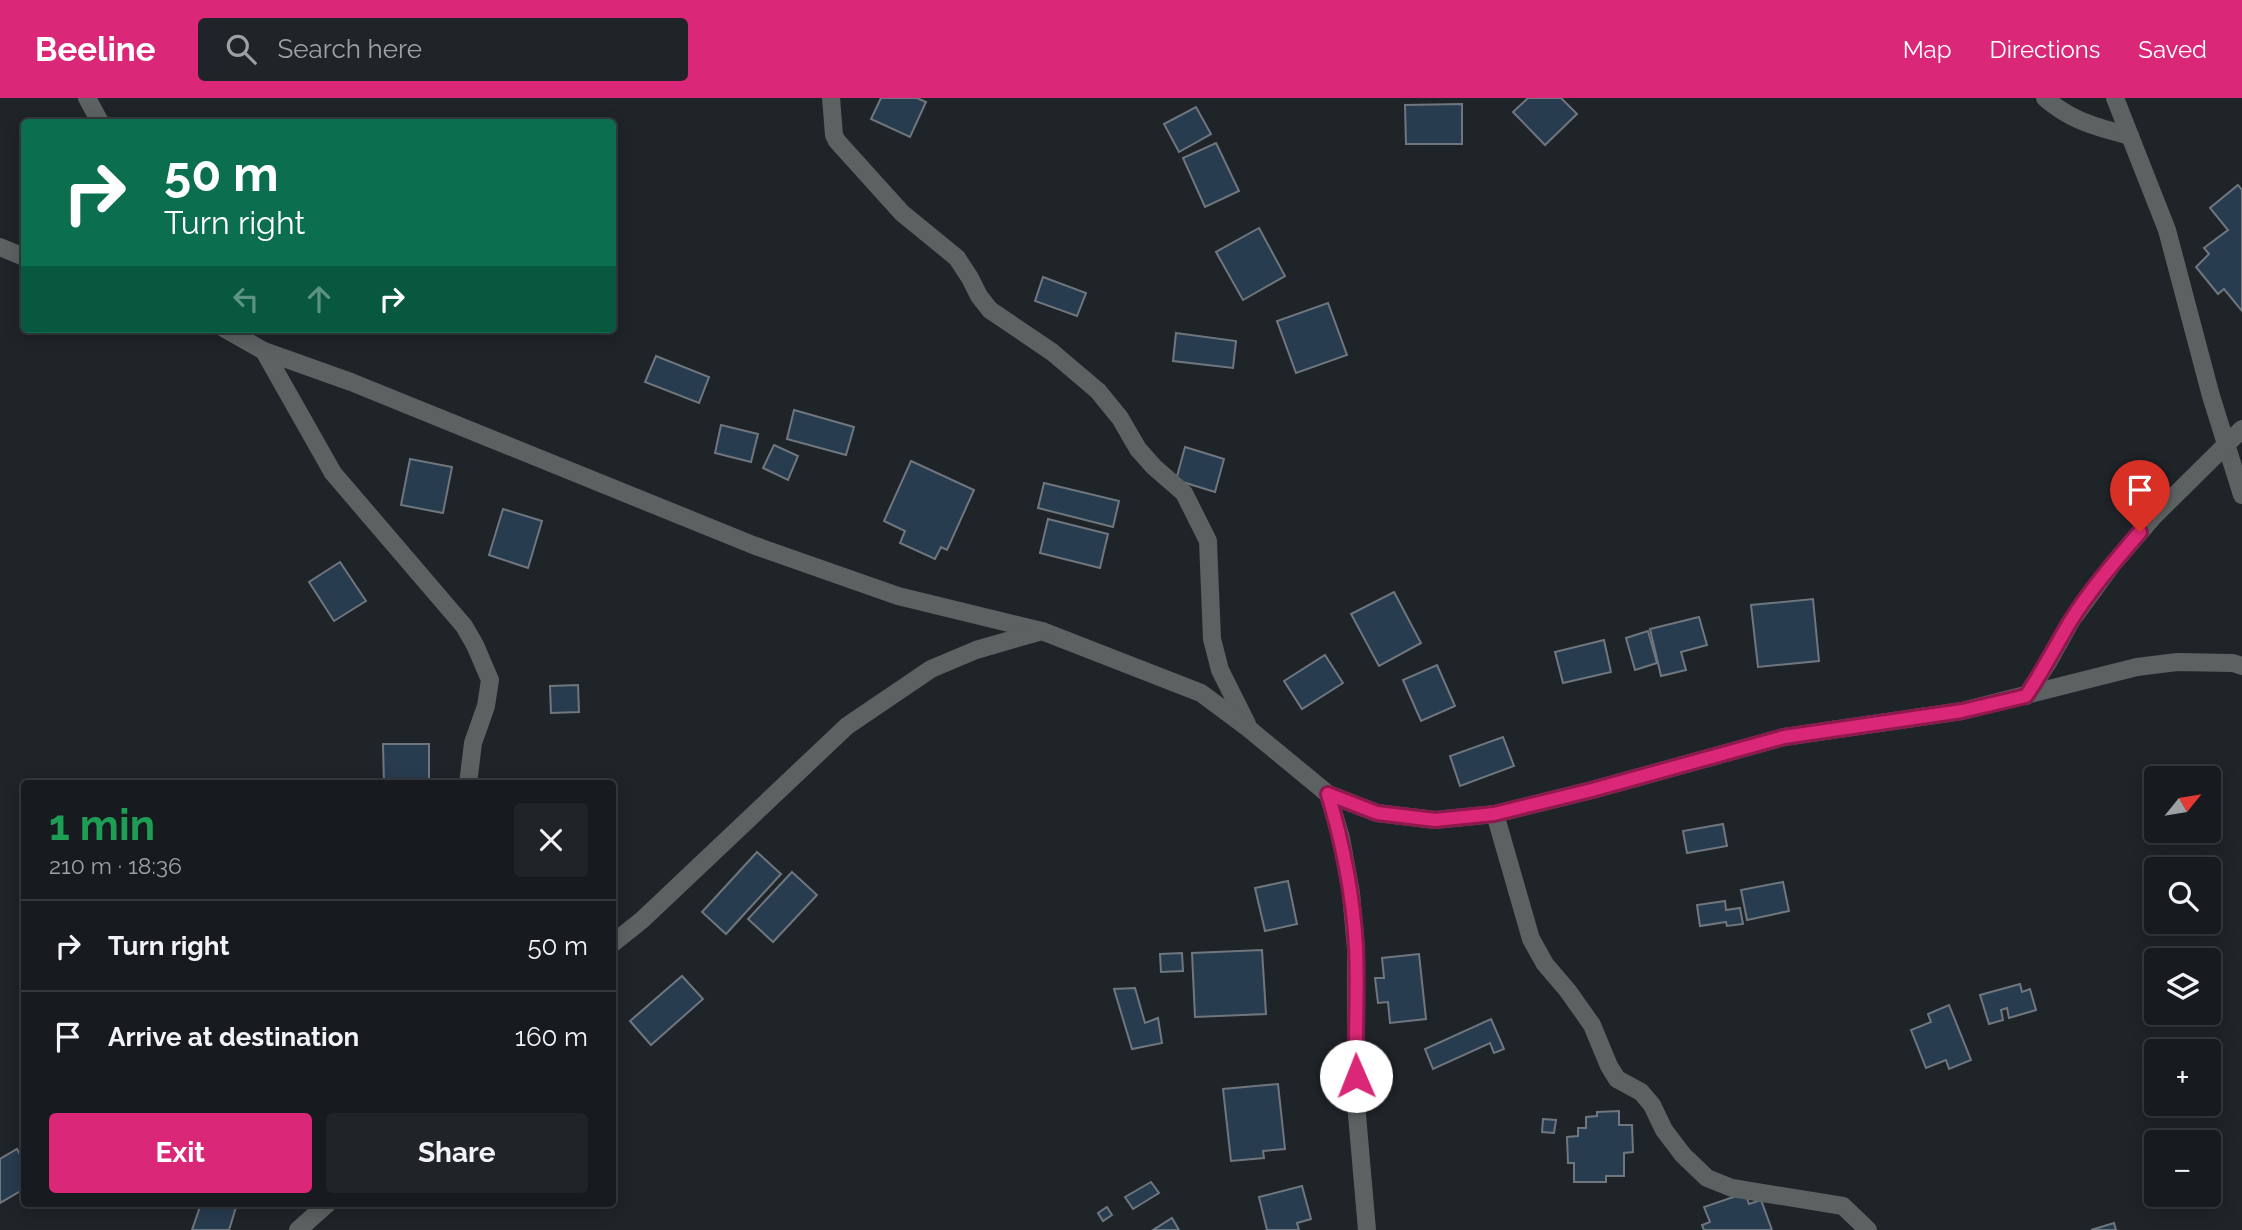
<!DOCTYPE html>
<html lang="en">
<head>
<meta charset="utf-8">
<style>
	body { margin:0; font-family:Raleway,sans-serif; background:#202428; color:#f1f3f6; height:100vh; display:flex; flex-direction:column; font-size:26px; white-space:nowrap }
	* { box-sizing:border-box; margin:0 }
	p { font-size:23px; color:#9ea1a4 }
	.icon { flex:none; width:38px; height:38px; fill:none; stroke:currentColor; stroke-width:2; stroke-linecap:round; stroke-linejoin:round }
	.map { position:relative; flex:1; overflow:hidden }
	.side { position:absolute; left:21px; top:682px; width:595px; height:427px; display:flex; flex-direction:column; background:#171b1f; border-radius:7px; box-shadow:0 4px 18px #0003,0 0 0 2px #36393d }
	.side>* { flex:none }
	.hud { position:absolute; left:21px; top:21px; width:595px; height:214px; border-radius:7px; box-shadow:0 4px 18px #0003,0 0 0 2px #36393d; background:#0b6e4f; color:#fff; overflow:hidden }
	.needle { width:46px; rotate:60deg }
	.tools { position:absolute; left:2144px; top:668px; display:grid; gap:14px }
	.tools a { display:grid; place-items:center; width:77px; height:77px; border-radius:7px; background:#171b1f; box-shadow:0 4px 18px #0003,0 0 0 2px #36393d; font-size:35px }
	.pin { position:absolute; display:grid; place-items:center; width:60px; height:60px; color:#fff; margin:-72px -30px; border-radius:50% 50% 50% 0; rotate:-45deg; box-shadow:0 0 7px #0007 }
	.pin .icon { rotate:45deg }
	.me { position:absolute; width:77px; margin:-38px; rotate:359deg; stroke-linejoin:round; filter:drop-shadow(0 0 5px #0008) }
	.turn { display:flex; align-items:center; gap:24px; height:147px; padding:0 28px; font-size:32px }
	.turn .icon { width:91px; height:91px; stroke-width:2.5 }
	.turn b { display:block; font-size:49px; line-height:60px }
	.lanes { display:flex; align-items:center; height:66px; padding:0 28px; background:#0003; justify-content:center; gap:35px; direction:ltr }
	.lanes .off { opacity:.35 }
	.round { display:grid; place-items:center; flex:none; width:74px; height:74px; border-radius:7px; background:#202428 }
	.head { display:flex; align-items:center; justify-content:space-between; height:119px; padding:0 28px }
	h1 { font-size:42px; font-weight:700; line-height:52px; color:#1e9e55 }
	.cta { display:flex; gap:14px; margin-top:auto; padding:14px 28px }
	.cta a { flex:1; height:80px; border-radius:7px; background:#db2777; color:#fff; font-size:28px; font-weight:700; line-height:80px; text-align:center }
	.cta a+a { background:#202428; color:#f1f3f6 }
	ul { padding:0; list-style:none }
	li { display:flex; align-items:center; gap:21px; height:91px; padding:0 28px; border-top:2px solid #36393d }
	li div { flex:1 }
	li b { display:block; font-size:26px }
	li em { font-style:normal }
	header { display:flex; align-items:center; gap:42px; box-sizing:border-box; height:98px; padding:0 35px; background:#db2777; color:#fff }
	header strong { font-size:33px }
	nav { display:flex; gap:38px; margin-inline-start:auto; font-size:24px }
	.search { width:490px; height:63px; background:#202428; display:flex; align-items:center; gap:18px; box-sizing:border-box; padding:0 24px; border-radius:7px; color:#9ea1a4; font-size:26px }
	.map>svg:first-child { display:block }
	.building { fill:#283c50; stroke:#6f767d; stroke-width:2 }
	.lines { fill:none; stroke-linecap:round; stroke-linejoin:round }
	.minor { stroke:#5c6162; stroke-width:18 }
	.route-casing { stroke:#8e194d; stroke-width:18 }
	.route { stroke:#db2777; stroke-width:12 }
</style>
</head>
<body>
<header>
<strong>Beeline</strong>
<div class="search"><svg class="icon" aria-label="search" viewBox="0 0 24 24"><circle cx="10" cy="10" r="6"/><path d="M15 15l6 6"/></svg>Search here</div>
<nav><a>Map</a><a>Directions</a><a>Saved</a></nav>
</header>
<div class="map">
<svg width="2242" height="1132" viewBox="0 0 2242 1132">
	<rect width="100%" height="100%" fill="#1f2429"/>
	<g class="building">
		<polygon points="881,0 917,0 926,4 910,39 871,21"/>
		<polygon points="1528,0 1561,0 1577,16 1545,47 1513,14"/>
		<polygon points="1462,6 1462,46 1406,46 1405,7"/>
		<polygon points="1196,9 1211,36 1179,54 1164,26"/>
		<polygon points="1216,45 1239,93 1205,109 1183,60"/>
		<polygon points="2238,87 2242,92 2242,213 2224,191 2218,196 2196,169 2209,156 2204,150 2228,132 2210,110"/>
		<polygon points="1259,130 1285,178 1243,202 1216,154"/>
		<polygon points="1043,179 1086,195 1077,218 1035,203"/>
		<polygon points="1328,205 1347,257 1296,275 1277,223"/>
		<polygon points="1176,235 1236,243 1233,270 1173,263"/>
		<polygon points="656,258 709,279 699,305 645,284"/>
		<polygon points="794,312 854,329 846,357 787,341"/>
		<polygon points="721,327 758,336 751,364 715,355"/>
		<polygon points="774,347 798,358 788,382 763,370"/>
		<polygon points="1185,349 1224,361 1215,394 1176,382"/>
		<polygon points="410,361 452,369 443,415 401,407"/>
		<polygon points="911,363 974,392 947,452 941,449 935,461 900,445 905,433 884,423"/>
		<polygon points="1044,385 1119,403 1113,429 1038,410"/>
		<polygon points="503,411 542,423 528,470 489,457"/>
		<polygon points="1048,421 1108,436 1100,470 1040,455"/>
		<polygon points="340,464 366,503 334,523 309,484"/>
		<polygon points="1394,494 1421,545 1379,568 1351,516"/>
		<polygon points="1813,501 1819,563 1758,569 1751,507"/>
		<polygon points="1699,519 1707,547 1681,554 1686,572 1661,578 1650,531"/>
		<polygon points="1648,533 1657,565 1635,572 1626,540"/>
		<polygon points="1604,542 1611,574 1563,585 1555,554"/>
		<polygon points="1325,557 1343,585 1302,611 1284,583"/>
		<polygon points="1437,567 1455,608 1421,623 1403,582"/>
		<polygon points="578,587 579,614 551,615 550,588"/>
		<polygon points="1503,639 1514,668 1460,688 1450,658"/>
		<polygon points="383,646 429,646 429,686 384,686"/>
		<polygon points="1723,726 1727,748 1687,755 1683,733"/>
		<polygon points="757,754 781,776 726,836 702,814"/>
		<polygon points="792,774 817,797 773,844 748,821"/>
		<polygon points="1288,783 1297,826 1265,833 1255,790"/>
		<polygon points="1783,784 1789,813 1747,822 1741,792"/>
		<polygon points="1725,803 1726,812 1740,810 1743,826 1727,828 1726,824 1700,828 1697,807"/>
		<polygon points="1262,852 1266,916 1195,919 1192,855"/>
		<polygon points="1182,855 1183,873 1161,874 1160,856"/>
		<polygon points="1419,856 1426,921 1390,925 1388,904 1378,905 1375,880 1384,880 1382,860"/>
		<polygon points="682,878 703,901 651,947 630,923"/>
		<polygon points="2020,886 2022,894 2030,891 2036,912 2009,920 2007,910 2001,912 2003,922 1989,926 1980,897"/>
		<polygon points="1135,890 1145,925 1158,920 1162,945 1132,951 1114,891"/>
		<polygon points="1949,907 1971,962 1949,971 1946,962 1926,970 1911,932 1931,924 1928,916"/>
		<polygon points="1491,921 1504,951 1494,955 1490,945 1433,971 1425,951"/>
		<polygon points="1278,986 1285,1051 1263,1053 1264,1060 1231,1063 1223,991"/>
		<polygon points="1619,1013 1619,1027 1632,1027 1633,1054 1624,1055 1624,1078 1606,1078 1606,1084 1574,1084 1574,1065 1568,1065 1567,1039 1578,1038 1578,1030 1586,1030 1586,1019 1597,1018 1597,1014"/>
		<polygon points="1543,1021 1556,1022 1554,1035 1542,1034"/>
		<polygon points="17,1051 24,1064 24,1091 0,1105 0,1061"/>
		<polygon points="1151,1084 1159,1095 1133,1111 1125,1099"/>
		<polygon points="1302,1088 1311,1121 1297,1125 1299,1132 1267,1132 1259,1099"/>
		<polygon points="1745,1095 1749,1106 1761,1102 1772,1132 1704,1132 1702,1127 1710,1124 1704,1109"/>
		<polygon points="201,1106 237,1106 229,1132 192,1132"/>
		<polygon points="1107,1109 1112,1117 1103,1123 1098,1115"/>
		<polygon points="1172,1120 1179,1132 1153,1132"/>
		<polygon points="2114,1125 2116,1132 2091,1132"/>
	</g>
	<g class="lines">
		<g class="minor">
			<polyline points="87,0 100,24"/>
			<polyline points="831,0 834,37 837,43 902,115 957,160 970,180 979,198 990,212 1052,254 1098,293 1120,320 1138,351 1154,369 1184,395 1208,443 1212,541 1220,572 1247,626"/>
			<path d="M2045 0C2071 23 2097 29 2130 38"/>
			<polyline points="2115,0 2167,132 2211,298 2242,397"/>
			<polyline points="0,149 24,159"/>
			<polyline points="225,231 264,253 351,284 753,447 898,498 1042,533 1201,595 1248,630 1328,696 1377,715 1435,722 1495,716 1592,692 1784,639 1962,613 2137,569 2177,564 2233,565 2242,568"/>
			<polyline points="264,253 333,375 464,528 475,547 490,582 486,608 473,645 468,686"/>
			<polyline points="2026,598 2047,566 2071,523 2112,467 2154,418 2242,331"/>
			<polyline points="1328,696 1341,740 1351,795 1356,851 1356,1005 1367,1132"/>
			<polyline points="1495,716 1531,841 1545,866 1568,893 1592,927 1609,968 1617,981 1641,994 1652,1007 1664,1032 1683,1057 1707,1080 1732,1090 1843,1108 1868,1132"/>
			<polyline points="612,846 642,822 847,628 931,571 976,552 1042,533"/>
			<polyline points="298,1132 327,1106"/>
		</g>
	</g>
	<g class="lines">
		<g class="route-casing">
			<path id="route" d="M1356 978C1355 935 1358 891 1356 849 1353 796 1343 746 1328 696L1377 715 1435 722 1494 716 1592 692 1784 639 1962 613 2026 598C2043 573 2055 549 2070 524 2090 492 2116 462 2140 434"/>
		</g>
		<use href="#route" class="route"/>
	</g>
</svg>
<div class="tools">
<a><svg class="needle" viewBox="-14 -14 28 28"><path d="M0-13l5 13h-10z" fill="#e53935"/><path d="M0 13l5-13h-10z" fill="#9ea1a4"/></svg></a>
<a><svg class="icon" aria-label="search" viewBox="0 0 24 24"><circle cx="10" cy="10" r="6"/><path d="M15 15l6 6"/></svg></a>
<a><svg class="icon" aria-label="layers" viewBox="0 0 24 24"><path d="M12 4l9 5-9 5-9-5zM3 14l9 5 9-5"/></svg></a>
<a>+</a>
<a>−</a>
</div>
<div class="pin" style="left:2140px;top:434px;background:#d93025"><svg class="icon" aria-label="arrive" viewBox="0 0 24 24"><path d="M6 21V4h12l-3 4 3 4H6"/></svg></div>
<svg class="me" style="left:1356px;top:978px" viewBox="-20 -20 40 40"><circle r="19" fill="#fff"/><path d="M0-13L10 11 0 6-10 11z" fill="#db2777"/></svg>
<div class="hud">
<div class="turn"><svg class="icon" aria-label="right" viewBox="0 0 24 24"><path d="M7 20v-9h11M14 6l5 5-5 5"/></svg><div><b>50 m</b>Turn right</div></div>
<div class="lanes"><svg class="icon off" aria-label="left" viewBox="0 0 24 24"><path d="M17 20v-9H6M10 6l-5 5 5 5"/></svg><svg class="icon off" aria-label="ahead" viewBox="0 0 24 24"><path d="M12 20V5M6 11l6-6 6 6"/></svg><svg class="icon" aria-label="right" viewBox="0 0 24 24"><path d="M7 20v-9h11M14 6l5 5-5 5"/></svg></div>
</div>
<section class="side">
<div class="head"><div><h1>1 min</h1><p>210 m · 18:36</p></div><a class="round"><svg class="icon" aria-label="close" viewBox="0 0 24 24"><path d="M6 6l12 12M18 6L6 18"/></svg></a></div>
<ul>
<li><svg class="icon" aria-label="right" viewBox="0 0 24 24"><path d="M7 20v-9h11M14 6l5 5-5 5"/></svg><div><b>Turn right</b></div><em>50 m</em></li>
<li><svg class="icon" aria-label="arrive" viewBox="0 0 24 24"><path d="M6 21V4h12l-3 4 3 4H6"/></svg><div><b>Arrive at destination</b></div><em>160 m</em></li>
</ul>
<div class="cta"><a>Exit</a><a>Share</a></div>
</section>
</div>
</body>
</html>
